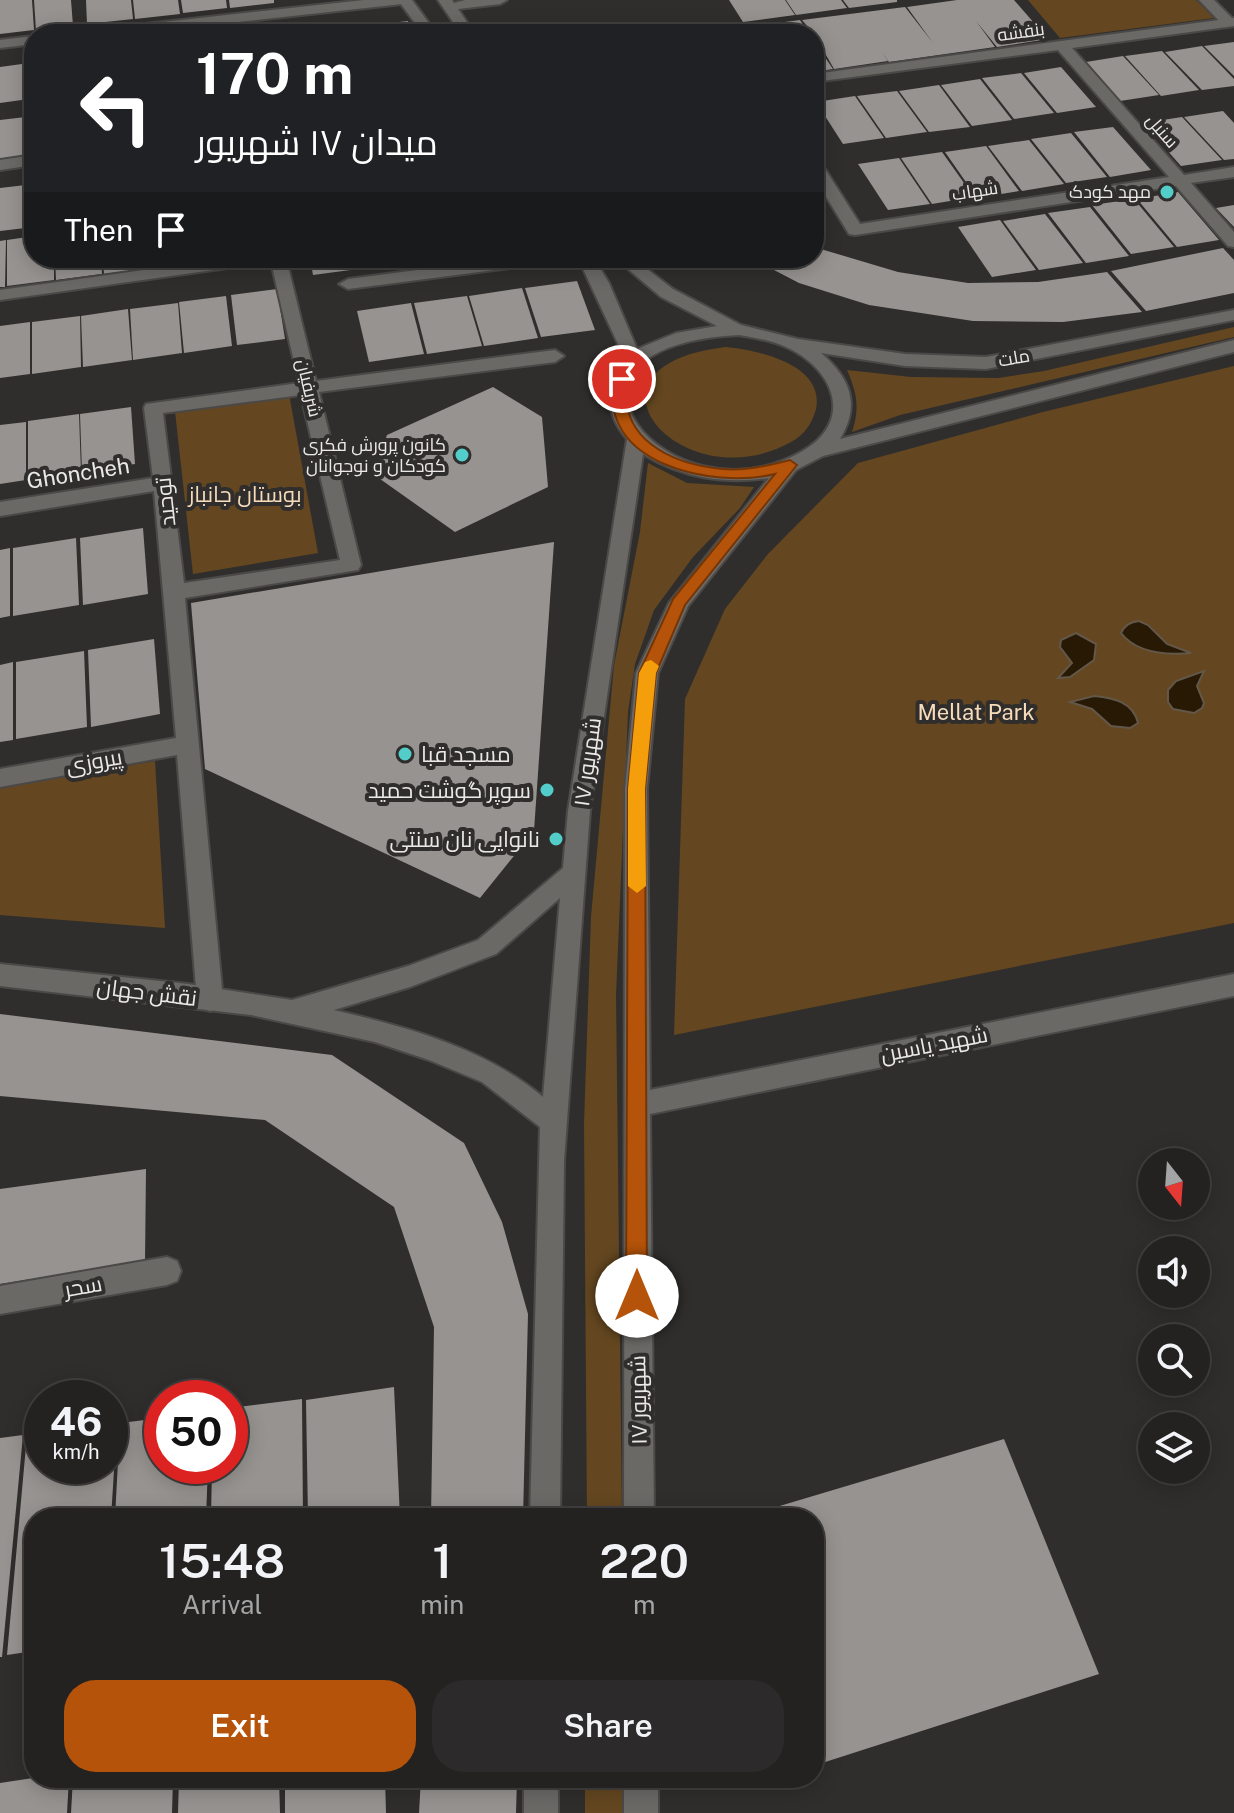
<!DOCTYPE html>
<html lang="en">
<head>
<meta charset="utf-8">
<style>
	body { margin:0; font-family:"Public Sans",Cairo,sans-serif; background:#2c2a2a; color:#f1f3f6; height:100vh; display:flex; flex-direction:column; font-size:30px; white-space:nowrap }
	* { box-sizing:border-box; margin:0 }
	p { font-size:26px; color:#a3a4a5 }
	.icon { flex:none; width:44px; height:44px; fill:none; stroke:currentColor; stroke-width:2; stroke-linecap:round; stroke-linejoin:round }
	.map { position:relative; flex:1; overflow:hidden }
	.sheet { position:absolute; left:24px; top:1508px; width:800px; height:280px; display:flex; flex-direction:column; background:#242221; border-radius:32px; box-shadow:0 4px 20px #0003,0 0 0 2px #413f3f }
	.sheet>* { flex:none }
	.guide { position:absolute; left:24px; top:24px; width:800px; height:244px; border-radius:32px; box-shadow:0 4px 20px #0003,0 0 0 2px #413f3f; background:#202124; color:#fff; overflow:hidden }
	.needle { width:52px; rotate:163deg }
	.tools { position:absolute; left:1138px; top:1148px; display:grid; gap:16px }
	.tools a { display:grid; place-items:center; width:72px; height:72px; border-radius:50%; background:#242221; box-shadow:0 4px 20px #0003,0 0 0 2px #413f3f; font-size:40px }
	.speed { position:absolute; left:24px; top:1380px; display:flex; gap:16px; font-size:40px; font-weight:700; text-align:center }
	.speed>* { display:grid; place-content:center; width:104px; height:104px; border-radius:50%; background:#242221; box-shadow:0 4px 20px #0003,0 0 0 2px #413f3f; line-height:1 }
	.speed small { font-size:20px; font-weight:400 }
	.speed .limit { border:12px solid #d22; background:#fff; color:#111 }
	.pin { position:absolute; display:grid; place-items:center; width:68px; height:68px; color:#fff; margin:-34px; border:4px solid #fff; border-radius:50%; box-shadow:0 2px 8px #0007 }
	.me { position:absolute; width:88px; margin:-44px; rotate:0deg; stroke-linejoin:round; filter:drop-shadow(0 0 6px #0008) }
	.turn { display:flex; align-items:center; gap:28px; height:168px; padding:0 40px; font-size:36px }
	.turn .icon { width:104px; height:104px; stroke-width:2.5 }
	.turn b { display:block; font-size:56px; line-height:68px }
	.then { display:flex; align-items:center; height:76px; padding:0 40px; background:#0003; gap:16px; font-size:30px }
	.eta { display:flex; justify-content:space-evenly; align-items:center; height:136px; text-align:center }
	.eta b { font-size:48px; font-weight:600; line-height:56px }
	.action { display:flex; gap:16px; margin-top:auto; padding:16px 40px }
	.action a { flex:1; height:92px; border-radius:32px; background:#b45309; color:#fff; font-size:32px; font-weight:600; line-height:92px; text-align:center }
	.action a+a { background:#2c2a2a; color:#f1f3f6 }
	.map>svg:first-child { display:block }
	.green { fill:#644720 }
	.water { fill:#281905; stroke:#625749; stroke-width:2 }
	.building { fill:#969390 }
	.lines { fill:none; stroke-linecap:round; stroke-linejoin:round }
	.street-casing { stroke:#4b4947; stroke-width:4 }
	.secondary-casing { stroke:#4b4947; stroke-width:4 }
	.street { fill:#6b6966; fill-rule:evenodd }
	.secondary { fill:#6b6966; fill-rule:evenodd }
	.route { fill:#b45309; stroke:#753606; stroke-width:2 }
	.slow { fill:#f59e0b }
	.poi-dot { fill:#53cdca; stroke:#302e2c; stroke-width:3 }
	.labels { text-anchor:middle; stroke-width:8; stroke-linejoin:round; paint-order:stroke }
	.far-street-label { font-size:18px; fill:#ebe9e7; stroke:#302e2c }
	.far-poi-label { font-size:18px; fill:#ebe9e7; stroke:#302e2c; text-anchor:end }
	.street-label { font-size:22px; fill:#ebe9e7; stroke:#302e2c }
	.park-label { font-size:22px; fill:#f7dcbc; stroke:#302e2c }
	.poi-label { font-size:22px; fill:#ebe9e7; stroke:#302e2c; text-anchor:end }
</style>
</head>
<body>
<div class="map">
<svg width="1234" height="1813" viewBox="0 0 1234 1813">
	<rect width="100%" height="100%" fill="#302e2c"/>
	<g class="green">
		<polygon points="1028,0 1196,0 1214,18 1060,38"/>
		<path d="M1234 327V337L900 415 852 432C860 408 857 393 847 370L911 377 998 378 1044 371Z"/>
		<path d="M726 347C757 350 825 364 816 409 812 424 804 435 791 442 682 503 562 366 726 347Z"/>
		<polygon points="1234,366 1234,923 674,1035 685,699 725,609 768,554 858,463 1043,412"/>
		<polygon points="289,394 318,553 193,574 175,411"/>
		<polygon points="648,463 687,483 754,487 740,508 693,557 654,610 635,664 628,712 616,995 622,1518 587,1518 584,1124 591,917 614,665 640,532"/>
		<polygon points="155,761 165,928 0,915 0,788"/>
		<rect x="585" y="1778" width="37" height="35"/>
	</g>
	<g class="water">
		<path d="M1139 621 1148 625 1167 644 1191 653C1167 655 1137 654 1121 633 1125 625 1130 622 1139 621Z"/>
		<polygon points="1076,633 1096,644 1094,660 1070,677 1058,678 1072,663 1060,647 1061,640"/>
		<polygon points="1204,671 1197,686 1204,703 1202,708 1194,713 1173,709 1168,702 1168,690 1176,681"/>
		<path d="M1094 696C1114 698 1133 702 1138 723L1130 728 1111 726 1092 709 1070 702Z"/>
	</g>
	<g class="building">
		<polygon points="0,0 32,0 34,30 0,34"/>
		<polygon points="34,0 71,0 73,26 36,31"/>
		<polygon points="86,0 131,0 133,19 87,24"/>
		<polygon points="133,0 178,0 180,14 135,19"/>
		<polygon points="181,0 226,0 227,8 183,13"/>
		<polygon points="229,0 274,0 274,3 230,8"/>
		<polygon points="729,0 785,0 795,15 743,22"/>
		<polygon points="786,0 841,0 847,8 796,15"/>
		<polygon points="843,0 897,0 897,2 849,8"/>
		<polygon points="957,0 1014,0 1048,39 997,47 976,21 995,47 889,62 881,51 888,61 834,69 814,34 802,20 905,7 933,43 907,7"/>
		<polygon points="800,20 809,34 753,34 748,27"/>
		<polygon points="408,21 412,34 366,34 364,26"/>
		<polygon points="362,26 364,34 318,34 317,31"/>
		<polygon points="814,41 833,69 814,72"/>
		<polygon points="1234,42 1234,76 1204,46"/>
		<polygon points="1202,46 1234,79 1234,86 1202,90 1165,52"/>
		<polygon points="1162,51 1199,90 1161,96 1125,56"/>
		<polygon points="1123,56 1159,95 1120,101 1086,62"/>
		<polygon points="29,63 29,99 0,103 0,67"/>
		<polygon points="1061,67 1096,107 1057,113 1024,73"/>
		<polygon points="1021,73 1054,113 1014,119 982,78"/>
		<polygon points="980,79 1012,120 972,126 941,85"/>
		<polygon points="939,85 970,127 929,132 899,91"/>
		<polygon points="897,91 927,132 886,138 857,96"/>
		<polygon points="855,96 884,138 843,144 816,102"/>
		<polygon points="1223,111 1234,123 1234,159 1224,160 1184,117"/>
		<polygon points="34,116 34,155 0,159 0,120"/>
		<polygon points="1182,117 1222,160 1181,166 1143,123"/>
		<polygon points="1113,127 1151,170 1110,177 1074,132"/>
		<polygon points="1071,133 1107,177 1066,183 1031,139"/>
		<polygon points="1029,140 1064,184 1022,191 988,146"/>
		<polygon points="986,146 1019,191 977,198 945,152"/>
		<polygon points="942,152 974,197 932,204 901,158"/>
		<polygon points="899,158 930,204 888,210 858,164"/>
		<polygon points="34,184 34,227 0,231 0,188"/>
		<polygon points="1178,192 1219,240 1177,247 1137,199"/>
		<polygon points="1134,199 1174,247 1131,254 1092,205"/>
		<polygon points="1234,205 1234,227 1216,208"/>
		<polygon points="1090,207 1129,256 1086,263 1048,213"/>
		<polygon points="1045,214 1083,263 1039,270 1003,221"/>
		<polygon points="1000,220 1036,270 992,277 958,227"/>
		<polygon points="34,236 34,258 54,258 54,280 7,286 7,240"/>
		<polygon points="6,240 5,287 0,287 0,241"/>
		<polygon points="814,247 898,272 968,283 1038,282 1107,272 1142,312 1063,322 973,321 869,305 799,283 751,258 814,258"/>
		<polygon points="1223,248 1234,260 1234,293 1146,311 1111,271"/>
		<polygon points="55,258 101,258 102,274 56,280"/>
		<polygon points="103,258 149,258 150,268 104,274"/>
		<polygon points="151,258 197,258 197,261 152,267"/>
		<polygon points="310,258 356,258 358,269 313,275"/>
		<polygon points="358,258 404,258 405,262 360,268"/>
		<polygon points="577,281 595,330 541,337 525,288"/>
		<polygon points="522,288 538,338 484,346 469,296"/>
		<polygon points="277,289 285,339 237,345 231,295"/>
		<polygon points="226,296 232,346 184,353 179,302"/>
		<polygon points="467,296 482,346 427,354 414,303"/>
		<polygon points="178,303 182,353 133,360 130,309"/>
		<polygon points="411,303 424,354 369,362 357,311"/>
		<polygon points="128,309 132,360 83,367 81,316"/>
		<polygon points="80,316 81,367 32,374 32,322"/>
		<polygon points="30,322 30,374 0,378 0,326"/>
		<polygon points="493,387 542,417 548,487 455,532 373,474 387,435"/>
		<polygon points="131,407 135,464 82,472 80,414"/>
		<polygon points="79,414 81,472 28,480 28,421"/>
		<polygon points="26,422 26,480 0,484 0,425"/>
		<polygon points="143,528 148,594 83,605 80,538"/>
		<polygon points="76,538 79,605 13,616 13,548"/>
		<polygon points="554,542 534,831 480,898 205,769 191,603"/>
		<polygon points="10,548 10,616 0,618 0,550"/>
		<polygon points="154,639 160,714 91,727 88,650"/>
		<polygon points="84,651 87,727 16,739 16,662"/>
		<polygon points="13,662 13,740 0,742 0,665"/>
		<polygon points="0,1014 332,1055 464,1143 502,1222 528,1314 523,1518 431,1518 434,1327 394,1207 265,1120 0,1096"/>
		<polygon points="146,1169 145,1261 0,1284 0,1189"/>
		<polygon points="394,1387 400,1518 308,1518 306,1400"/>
		<polygon points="302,1399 303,1518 211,1518 212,1466 230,1466 230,1408"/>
		<polygon points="162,1418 162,1466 208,1466 206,1518 115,1518 120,1423"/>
		<polygon points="117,1423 111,1518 34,1518 34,1651 7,1655 27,1435 42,1433 42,1466 110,1466 110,1424"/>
		<polygon points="23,1435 2,1657 0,1657 0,1438"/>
		<polygon points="1004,1439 1099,1674 819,1764 814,1747 814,1518 743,1517"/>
		<polygon points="33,1778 69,1778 67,1813 0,1813 0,1783"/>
		<polygon points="73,1778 173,1778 172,1813 71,1813"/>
		<polygon points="179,1778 279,1778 280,1813 178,1813"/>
		<polygon points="285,1778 385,1778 386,1813 285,1813"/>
		<polygon points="421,1778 517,1778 516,1813 419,1813"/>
	</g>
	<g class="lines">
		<g class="street-casing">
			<g id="street">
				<polygon points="364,0 409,0 402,4 130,34 84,34 91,30"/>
				<polygon points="465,0 507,0 500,4 450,10 443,6"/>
				<polygon points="1234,18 1234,26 1072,48 1184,175 1234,167 1234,177 1191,183 1234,232 1234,247 1228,246 1176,186 855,235 849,234 814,177 814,159 820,161 860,224 1169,177 1058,50 814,82 814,74"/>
				<polygon points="34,36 34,44 0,48 0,40"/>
				<polygon points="34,155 34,165 0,170 0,160"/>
				<path d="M230 258H286L316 381 555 350 564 356 555 362 319 392 361 565 358 570 185 598 223 1000 219 1008 210 1011 201 1008 197 1000 177 755 0 787V769L176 738 154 491 0 516V502L153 478 144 408 146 404 299 383 271 262 0 300V290ZM301 395 340 560 184 583 163 413Z"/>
				<polygon points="510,258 557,258 549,263 348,289 339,284 348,279"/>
				<polygon points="167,1257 177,1261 181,1271 177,1281 167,1285 0,1314 0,1286"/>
			</g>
		</g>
		<g class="secondary-casing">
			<g id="secondary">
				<polygon points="398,0 412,0 437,34 423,34"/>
				<polygon points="438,0 452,0 475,34 461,34"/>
				<polygon points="1199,0 1214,0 1233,19 1233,25 1223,25"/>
				<path d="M578 258H594L609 283 637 349 676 333 717 326 661 297 615 258H633L673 289 741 325 798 339 905 354 986 357 1234 310V320L986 369 905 366 821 353C850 378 861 404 840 439L1234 340V352L823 456 796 470 688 606 658 673 647 789 650 1090 1234 974V996L650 1114 654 1518H624L625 789 636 673 669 603 769 478C723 484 683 478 643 454L590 811 564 1161 560 1518H530L540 1127 482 1082 429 1060 375 1042 251 1015 0 986V964L188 984 292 1000 408 966 478 940 563 868 568 811 627 439C604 412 606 388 625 359ZM739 335C755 338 772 340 786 347 835 369 855 422 801 452 669 526 519 346 739 335ZM560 898 543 1097C485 1048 407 1027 334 1010L410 987 496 954Z"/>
				<rect x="524" y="1778" width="34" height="35"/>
				<rect x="624" y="1778" width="34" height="35"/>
			</g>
		</g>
		<use href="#street" class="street"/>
		<use href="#secondary" class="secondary"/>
	</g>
	<path class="route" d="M622 375 629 379C615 438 671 464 722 469 745 471 767 466 790 460L797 465 685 605 656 673 645 789 647 1296 644 1303 637 1306 629 1303 626 1296 628 789 639 673 673 599 775 474C713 489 595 464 615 379Z"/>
	<polygon class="slow" points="651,660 659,666 656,673 645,789 646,886 637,893 628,886 628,789 639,673 645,662"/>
	<g class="poi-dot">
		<circle cx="1167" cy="192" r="8"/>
		<circle cx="462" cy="455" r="8"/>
		<circle cx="405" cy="754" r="8"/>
		<circle cx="547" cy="790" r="8"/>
		<circle cx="556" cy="839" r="8"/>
	</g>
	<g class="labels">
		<g class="far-street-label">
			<text transform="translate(1021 32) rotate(-8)" y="6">بنفشه</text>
			<text transform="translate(1162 131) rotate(49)" y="6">سنبل</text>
			<text transform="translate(975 191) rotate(-9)" y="6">شهاب</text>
			<text transform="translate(1014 358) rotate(-10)" y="6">ملت</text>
			<text transform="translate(309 388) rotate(77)" y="6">شریفیان</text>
		</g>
		<g class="far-poi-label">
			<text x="1151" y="198">مهد کودک</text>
			<text x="446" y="451">کانون پرورش فکری<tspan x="446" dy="21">کودکان و نوجوانان</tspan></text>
		</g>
		<g class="street-label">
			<text transform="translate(78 473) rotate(-9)" y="8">Ghoncheh</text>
			<text transform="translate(165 502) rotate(-96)" y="8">توحید</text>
			<text transform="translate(94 761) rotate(-10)" y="8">پیروزی</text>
			<text transform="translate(587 762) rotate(-82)" y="8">۱۷ شهریور</text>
			<text transform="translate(147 992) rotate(7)" y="8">نقش جهان</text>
			<text transform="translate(934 1044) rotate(-11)" y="8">شهید یاسین</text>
			<text transform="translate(83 1286) rotate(-10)" y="8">سحر</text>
			<text transform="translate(638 1400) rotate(-91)" y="8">۱۷ شهریور</text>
		</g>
		<g class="park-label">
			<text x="245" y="502">بوستان جانباز</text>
			<text x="976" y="720">Mellat Park</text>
		</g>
		<g class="poi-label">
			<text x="421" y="762" text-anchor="start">مسجد قبا</text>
			<text x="531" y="798">سوپر گوشت حمید</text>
			<text x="540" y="847">نانوایی نان سنتی</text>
		</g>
	</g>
</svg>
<div class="tools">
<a><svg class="needle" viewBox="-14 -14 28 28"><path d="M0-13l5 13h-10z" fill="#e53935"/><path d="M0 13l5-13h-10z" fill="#a3a4a5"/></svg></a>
<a><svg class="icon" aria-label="sound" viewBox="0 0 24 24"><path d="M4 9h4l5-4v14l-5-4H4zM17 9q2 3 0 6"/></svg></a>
<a><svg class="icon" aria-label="search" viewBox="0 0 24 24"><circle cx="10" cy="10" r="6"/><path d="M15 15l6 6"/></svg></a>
<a><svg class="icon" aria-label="layers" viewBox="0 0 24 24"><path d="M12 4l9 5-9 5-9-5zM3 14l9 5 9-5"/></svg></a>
</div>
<div class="speed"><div>46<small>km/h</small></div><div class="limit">50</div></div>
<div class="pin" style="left:622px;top:379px;background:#d93025"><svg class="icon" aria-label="arrive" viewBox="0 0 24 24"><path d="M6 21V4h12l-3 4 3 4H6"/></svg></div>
<svg class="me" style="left:637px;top:1296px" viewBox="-20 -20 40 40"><circle r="19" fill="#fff"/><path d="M0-13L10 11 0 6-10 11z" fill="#b45309"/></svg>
<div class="guide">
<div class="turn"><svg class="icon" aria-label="left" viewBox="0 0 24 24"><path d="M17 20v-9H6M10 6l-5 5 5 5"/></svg><div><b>170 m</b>میدان ۱۷ شهریور</div></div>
<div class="then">Then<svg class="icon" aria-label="arrive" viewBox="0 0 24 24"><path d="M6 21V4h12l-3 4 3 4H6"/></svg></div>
</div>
<section class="sheet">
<div class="eta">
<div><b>15:48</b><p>Arrival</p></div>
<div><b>1</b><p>min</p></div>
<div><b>220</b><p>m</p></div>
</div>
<div class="action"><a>Exit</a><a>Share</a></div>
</section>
</div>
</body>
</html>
